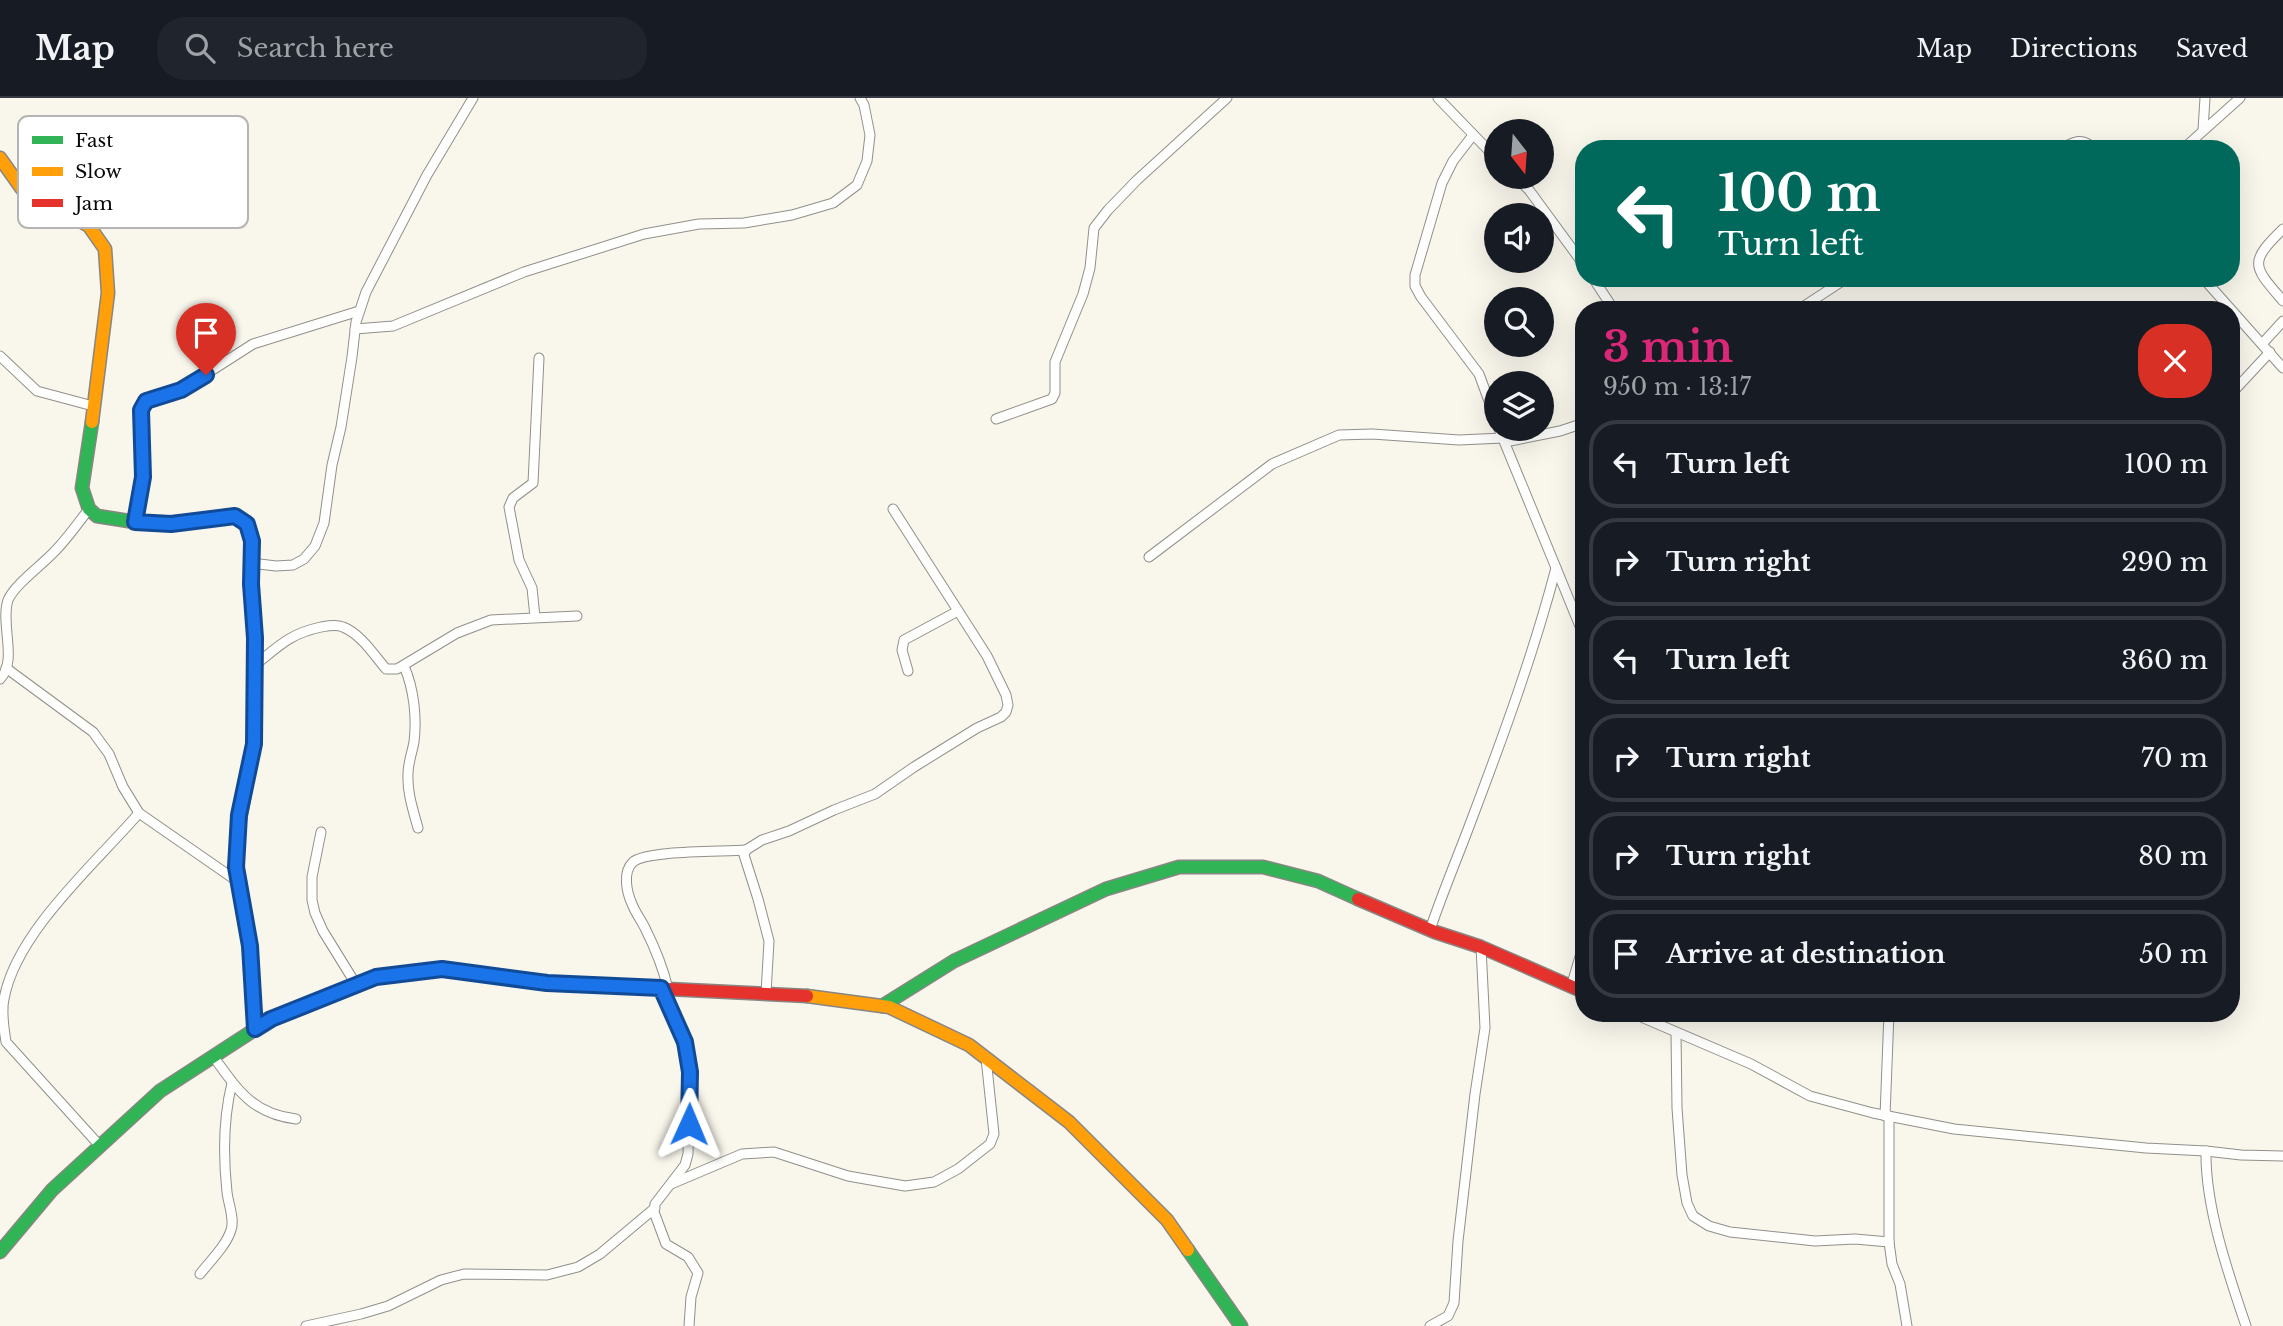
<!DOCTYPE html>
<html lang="en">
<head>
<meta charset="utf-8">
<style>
	body { margin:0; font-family:"Libre Baskerville",serif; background:#20242c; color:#f1f3f6; height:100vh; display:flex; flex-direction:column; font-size:26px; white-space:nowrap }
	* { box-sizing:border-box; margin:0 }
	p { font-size:23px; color:#9ea1a6 }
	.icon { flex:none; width:38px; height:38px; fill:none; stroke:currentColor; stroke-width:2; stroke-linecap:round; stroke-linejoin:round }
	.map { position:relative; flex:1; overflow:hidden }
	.panel { position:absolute; left:1575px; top:203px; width:665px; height:721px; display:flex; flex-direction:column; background:#171b24; border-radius:28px; box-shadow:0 7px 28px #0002 }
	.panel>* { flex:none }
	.hud { position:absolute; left:1575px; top:42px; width:665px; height:147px; border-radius:28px; box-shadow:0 7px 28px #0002; background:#00695c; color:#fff; overflow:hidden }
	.needle { width:46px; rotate:163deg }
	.controls { position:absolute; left:1484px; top:21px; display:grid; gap:14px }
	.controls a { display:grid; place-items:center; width:70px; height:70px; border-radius:50%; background:#171b24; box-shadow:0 7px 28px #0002; font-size:35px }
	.pin { position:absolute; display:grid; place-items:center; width:60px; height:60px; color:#fff; margin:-72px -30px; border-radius:50% 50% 50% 0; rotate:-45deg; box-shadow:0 0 7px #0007 }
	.pin .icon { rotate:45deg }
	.me { position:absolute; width:77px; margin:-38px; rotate:1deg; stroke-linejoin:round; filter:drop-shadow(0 0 5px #0008) }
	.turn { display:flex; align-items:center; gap:24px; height:147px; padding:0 28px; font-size:32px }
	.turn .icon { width:91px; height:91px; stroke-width:2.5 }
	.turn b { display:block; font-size:49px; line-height:60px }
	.round { display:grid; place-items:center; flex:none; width:74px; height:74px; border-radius:28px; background:#20242c }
	.summary { display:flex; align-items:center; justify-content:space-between; height:119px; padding:0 28px }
	h1 { font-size:42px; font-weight:800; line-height:52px; color:#db2777 }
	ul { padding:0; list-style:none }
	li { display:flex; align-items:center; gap:21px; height:88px; margin:0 14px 10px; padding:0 14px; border:4px solid #363941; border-radius:28px }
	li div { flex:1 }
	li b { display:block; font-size:26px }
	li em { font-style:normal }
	header { display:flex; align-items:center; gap:42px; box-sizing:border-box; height:98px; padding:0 35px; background:#171b24; border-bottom:2px solid #363941 }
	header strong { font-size:33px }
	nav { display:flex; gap:38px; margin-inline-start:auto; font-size:24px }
	.search { width:490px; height:63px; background:#20242c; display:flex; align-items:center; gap:18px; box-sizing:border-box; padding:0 24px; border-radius:28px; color:#9ea1a6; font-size:26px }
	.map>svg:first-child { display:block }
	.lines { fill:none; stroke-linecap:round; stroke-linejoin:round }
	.street-casing { stroke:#91908b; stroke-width:11 }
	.fast-casing { stroke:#888682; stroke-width:15 }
	.slow-casing { stroke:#888682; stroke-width:15 }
	.jam-casing { stroke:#888682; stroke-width:15 }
	.street { stroke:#fefefc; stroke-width:9 }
	.fast { stroke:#30b455; stroke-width:12 }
	.slow { stroke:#ff9f0a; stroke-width:12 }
	.jam { stroke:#e5322d; stroke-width:12 }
	.route-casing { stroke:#114b97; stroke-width:18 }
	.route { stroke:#1a73e8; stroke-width:12 }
	.key { fill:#fff; stroke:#b5b5b5; stroke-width:2 }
	.key-label { font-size:19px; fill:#090909 }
</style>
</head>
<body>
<header>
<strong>Map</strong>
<div class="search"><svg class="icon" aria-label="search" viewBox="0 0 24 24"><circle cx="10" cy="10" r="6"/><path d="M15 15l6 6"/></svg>Search here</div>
<nav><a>Map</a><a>Directions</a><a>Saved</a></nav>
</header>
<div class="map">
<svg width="2283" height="1228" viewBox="0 0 2283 1228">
	<rect width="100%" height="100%" fill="#f9f6ec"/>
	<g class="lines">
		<g class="street-casing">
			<g id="street">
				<polyline points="1438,0 1496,60"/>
				<polyline points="2203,32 2205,0"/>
				<polyline points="1473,37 1453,63 1442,85 1415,177 1415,188 1421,199 1479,276 1496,322"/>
				<path d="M2061 51C2075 43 2082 39 2095 51"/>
				<polyline points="2183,51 2240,0"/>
				<polyline points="1516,79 1529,92 1584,167"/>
				<path d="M2283 131C2248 165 2253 168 2283 203"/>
				<polyline points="1593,180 1614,212"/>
				<polyline points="2203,180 2283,270"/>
				<polyline points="1798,212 1847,180"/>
				<polyline points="355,231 393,228 524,174 644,136 699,126 744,125 792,117 833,105 857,87 867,63 870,37 864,7 860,0"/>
				<polyline points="2262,246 2283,223"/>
				<polyline points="0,258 37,293 93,308"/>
				<polyline points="2231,296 2270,254"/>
				<polyline points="996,321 1052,301 1055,295 1055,264 1083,196 1090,170 1094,130 1108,112 1137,82 1227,0"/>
				<polyline points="1499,331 1584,538"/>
				<polyline points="1505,344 1560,333 1584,325"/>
				<polyline points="135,424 143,379 141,312 146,303 181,292 253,246 359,213"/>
				<polyline points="1149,459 1272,366 1339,337 1372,336 1459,342 1503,340"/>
				<polyline points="251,465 276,468 293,467 304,461 315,448 324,425 332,367 341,329 352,259 356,224 366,194 427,77 473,0"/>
				<polyline points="535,519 532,490 519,462 509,409 513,400 533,385 539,260"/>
				<path d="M254 568C279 548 289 536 321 529 327 528 336 526 343 529 361 536 374 557 386 571H397L457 535 491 522 577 518"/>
				<path d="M404 568C414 591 417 620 414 644 412 655 408 665 408 676 407 694 413 712 418 730"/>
				<polyline points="6,570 93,634 109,656 123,689 139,715 237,783"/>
				<polyline points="908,573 902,552 904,542 958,513"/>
				<path d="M0 581C18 563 0 526 8 502 15 486 42 467 54 454 67 441 78 425 89 411"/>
				<polyline points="321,734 312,779 312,802 315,815 323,833 357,888"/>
				<path d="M1430 832C1443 793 1459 756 1473 718 1504 636 1534 554 1556 470"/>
				<polyline points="1571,889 1584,845"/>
				<polyline points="661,890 685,944 690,974 688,1056 685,1067 655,1106 654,1114 666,1146 688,1159 698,1175 691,1199 689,1228"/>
				<path d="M668 891C663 869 655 850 645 830 641 822 635 814 632 806 627 795 622 774 633 764 647 752 723 754 746 752"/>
				<polyline points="766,895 769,843 758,801 744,757 746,752 762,742 789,733 834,712 875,696 914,669 977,630 1001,619 1006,614 1008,607 1006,597 987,558 893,411"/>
				<polyline points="1632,915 1751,966 1810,998 1873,1015 1954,1031 2146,1050 2206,1053 2241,1057 2283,1058"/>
				<polyline points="1676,935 1677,1010 1682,1077 1687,1105 1693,1118 1709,1128 1730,1134 1815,1143 1855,1141 1889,1144"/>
				<path d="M213 958C237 991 252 1016 296 1021"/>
				<polyline points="1885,1018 1889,915"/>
				<polyline points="1889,1018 1889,1144 1892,1166 1900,1186 1907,1228"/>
				<path d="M100 1048 6 944C4 930 1 914 4 901 16 834 96 765 139 715"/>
				<path d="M2206 1053C2205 1108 2228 1175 2246 1228"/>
				<polyline points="671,1086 742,1056 774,1054 848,1078 905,1088 934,1084 958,1071 990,1046 994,1036 986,960"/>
				<path d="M200 1176C210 1163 226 1148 231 1132 235 1121 228 1105 227 1094 223 1057 223 1021 232 985"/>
				<polyline points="306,1228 361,1216 388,1208 441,1182 464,1176 547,1177 578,1169 600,1156 655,1110"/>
				<polyline points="1430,1228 1448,1218 1454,1205 1458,1143 1475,996 1485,930 1481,849"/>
			</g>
		</g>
		<g class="fast-casing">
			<g id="fast">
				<polyline points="92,324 82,390 89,411 97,418 135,424 171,426 235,418 247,426 252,443 251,486 255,540 254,646 238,731"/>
				<polyline points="882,908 954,863 1106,791 1179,769 1263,769 1318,783 1358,801"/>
				<polyline points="1188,1152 1241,1228"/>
				<polyline points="0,1154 52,1092 160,993 271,921 376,879 442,871 546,885"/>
			</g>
		</g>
		<g class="slow-casing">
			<g id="slow">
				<polyline points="0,60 22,91 89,128 105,151 108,195 92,324"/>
				<polyline points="238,731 235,770 250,848 255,931"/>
				<polyline points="807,898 889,909 969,947 1069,1024 1167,1122 1188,1152"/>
			</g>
		</g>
		<g class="jam-casing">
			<g id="jam">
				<polyline points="1358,801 1435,834 1481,849 1584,894"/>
				<polyline points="546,885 807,898"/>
			</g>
		</g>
		<use href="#street" class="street"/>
		<use href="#fast" class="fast"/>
		<use href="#slow" class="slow"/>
		<use href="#jam" class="jam"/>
	</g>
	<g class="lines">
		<g class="route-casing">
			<polyline id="route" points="206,277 181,292 146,303 141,312 143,379 135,424 171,426 235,418 247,426 252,443 251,486 255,540 254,646 239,717 236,769 250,848 255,931 271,921 376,879 442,871 547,885 661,890 685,944 690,974 689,1026"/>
		</g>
		<use href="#route" class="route"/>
	</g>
	<rect x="18" y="18" width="230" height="112" rx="10" class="key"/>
	<rect x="32" y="38" width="31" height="8" fill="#30b455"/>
	<rect x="32" y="69" width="31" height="9" fill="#ff9f0a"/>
	<rect x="32" y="101" width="31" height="8" fill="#e5322d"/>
	<g class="key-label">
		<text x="75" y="49">Fast</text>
		<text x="75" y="80">Slow</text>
		<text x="75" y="112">Jam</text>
	</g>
</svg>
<div class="controls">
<a><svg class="needle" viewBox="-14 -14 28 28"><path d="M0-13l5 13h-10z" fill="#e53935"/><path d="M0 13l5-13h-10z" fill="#9ea1a6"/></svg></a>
<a><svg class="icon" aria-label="sound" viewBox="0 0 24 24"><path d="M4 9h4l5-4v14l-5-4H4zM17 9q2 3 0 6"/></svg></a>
<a><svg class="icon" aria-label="search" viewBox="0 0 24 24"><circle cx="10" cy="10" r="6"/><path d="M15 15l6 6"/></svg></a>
<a><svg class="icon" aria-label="layers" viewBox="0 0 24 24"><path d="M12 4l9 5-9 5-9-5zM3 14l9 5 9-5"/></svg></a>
</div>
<div class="pin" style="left:206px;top:277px;background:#d93025"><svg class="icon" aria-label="arrive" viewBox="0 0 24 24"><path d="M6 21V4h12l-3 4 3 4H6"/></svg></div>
<svg class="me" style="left:689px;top:1026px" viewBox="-20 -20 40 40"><path d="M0-17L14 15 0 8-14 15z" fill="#1a73e8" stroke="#fff" stroke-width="4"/></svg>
<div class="hud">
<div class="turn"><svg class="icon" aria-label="left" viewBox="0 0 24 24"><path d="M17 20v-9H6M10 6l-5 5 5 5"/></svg><div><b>100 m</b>Turn left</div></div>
</div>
<section class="panel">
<div class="summary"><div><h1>3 min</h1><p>950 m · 13:17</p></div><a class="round" style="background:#d93025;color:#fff"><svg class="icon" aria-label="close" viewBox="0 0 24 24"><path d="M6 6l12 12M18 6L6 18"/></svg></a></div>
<ul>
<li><svg class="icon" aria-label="left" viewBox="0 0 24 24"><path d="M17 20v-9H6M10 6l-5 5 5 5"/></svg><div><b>Turn left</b></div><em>100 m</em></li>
<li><svg class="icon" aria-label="right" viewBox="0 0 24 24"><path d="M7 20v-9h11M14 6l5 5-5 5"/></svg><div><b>Turn right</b></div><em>290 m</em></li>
<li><svg class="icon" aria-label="left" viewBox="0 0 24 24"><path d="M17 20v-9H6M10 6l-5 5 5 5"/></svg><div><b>Turn left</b></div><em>360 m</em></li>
<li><svg class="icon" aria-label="right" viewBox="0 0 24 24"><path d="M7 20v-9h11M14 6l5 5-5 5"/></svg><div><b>Turn right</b></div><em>70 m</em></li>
<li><svg class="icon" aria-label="right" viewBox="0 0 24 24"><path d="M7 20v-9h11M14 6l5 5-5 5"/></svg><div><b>Turn right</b></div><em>80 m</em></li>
<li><svg class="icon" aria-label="arrive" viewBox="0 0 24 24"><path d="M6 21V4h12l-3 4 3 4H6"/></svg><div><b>Arrive at destination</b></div><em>50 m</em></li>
</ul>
</section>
</div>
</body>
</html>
